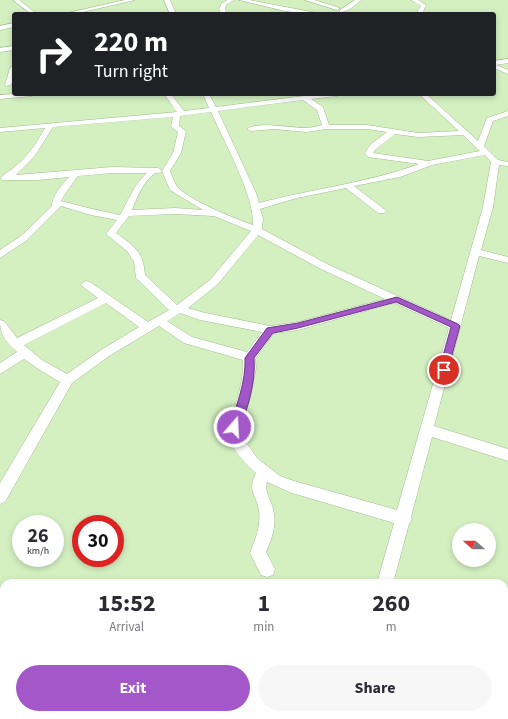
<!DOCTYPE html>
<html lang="en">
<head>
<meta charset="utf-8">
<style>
	body { margin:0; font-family:"Source Sans 3",sans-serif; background:#f7f7f7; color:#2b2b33; height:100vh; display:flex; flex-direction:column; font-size:15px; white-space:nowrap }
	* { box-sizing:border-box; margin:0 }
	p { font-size:13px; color:#7c7c81 }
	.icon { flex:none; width:22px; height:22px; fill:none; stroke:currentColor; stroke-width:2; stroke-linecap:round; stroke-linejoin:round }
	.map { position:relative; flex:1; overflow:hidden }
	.side { position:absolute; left:0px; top:579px; width:508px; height:140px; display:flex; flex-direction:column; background:#fff; border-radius:12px 12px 0 0; box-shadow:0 2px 6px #0003 }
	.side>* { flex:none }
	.hud { position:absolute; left:12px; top:12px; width:484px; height:84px; border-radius:4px; box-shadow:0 2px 6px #0003; background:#202124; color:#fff; overflow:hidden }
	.needle { width:26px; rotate:291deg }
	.tools { position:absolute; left:452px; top:523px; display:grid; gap:8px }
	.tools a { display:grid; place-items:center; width:44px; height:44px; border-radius:50%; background:#fff; box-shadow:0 2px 6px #0003; font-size:20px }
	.speed { position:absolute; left:12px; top:515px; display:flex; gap:8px; font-size:20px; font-weight:700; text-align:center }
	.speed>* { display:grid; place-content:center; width:52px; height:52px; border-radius:50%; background:#fff; box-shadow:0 2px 6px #0003; line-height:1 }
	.speed small { font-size:10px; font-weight:400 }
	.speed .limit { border:6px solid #d22; background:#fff; color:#111 }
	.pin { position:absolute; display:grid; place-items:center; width:34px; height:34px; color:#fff; margin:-17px; border:2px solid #fff; border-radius:50%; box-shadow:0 1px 4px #0007 }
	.me { position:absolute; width:44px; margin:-22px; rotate:19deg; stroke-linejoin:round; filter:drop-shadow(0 0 3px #0008) }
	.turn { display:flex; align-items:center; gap:14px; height:84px; padding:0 16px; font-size:18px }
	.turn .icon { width:52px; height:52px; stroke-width:2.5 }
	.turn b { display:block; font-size:28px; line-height:34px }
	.eta { display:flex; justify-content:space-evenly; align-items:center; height:68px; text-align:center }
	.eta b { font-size:24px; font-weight:700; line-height:28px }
	.cta { display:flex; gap:8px; margin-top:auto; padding:8px 16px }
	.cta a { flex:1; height:46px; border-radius:24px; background:#a357c9; color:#fff; font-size:16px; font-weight:700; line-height:46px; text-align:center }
	.cta a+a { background:#f7f7f7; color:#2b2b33 }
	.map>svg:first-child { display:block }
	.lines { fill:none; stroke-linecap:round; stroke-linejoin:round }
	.street-casing { stroke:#a1bc8f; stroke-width:1 }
	.street { fill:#fff; fill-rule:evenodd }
	.route { fill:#a357c9; stroke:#6a3983 }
</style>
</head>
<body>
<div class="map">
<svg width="508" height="719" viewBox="0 0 508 719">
	<rect width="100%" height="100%" fill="#d4f0c1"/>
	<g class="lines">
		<g class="street-casing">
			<g id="street">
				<polygon points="13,0 19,0 37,14 31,14"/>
				<polygon points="125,0 135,0 74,14 63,14"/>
				<polygon points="164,0 170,0 176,14 170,14"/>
				<polygon points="227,0 234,0 226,5 225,9 227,14 221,14 219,9 222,3"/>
				<polygon points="239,0 249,0 322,14 308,14 285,11"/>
				<polygon points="305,0 314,0 340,8 337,10"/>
				<path d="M355 0H361C355 5 348 12 340 12V10Z"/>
				<polygon points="411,0 418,0 426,5 422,14 416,14 421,6"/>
				<polygon points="14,23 14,27 0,30 0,26"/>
				<polygon points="14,46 14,50 0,52 0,48"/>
				<polygon points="508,59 508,63 496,65 508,70 508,74 494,68 494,61"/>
				<polygon points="13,66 14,76 11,85 6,86 5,85 10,68"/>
				<polygon points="14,94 35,94 32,96 0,99 0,95"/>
				<path d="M164 94H171L184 111 209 108 203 94H209L216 107 320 94H340L337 96 311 99 323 107 329 125H367L418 133 459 131 419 94H426L478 141 487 118 508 111V116L493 121 484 146 498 160 508 162V166L499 165 493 207 481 250 508 257V263L479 256 434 426 508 449V461L432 437 411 517 412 519 409 524 393 583H377L394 523 292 493 267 482C264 493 271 499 273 509 277 525 272 538 266 552L275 569 273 575 267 577 261 575 250 553C256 538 261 526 259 510 256 493 247 492 256 473 245 464 225 442 228 427 229 419 234 411 236 403 240 390 244 374 243 360L184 343 159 326 109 356 72 383 5 502 0 504V483L60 382 43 372 24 359 0 374V363L17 352C6 341 0 337 0 320L4 321 17 338 98 298 82 286 81 284 86 281 90 282 148 322 169 310 136 278 134 262 127 251 106 234 117 220 91 215 61 206 27 240 0 258V250L21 236 52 206C52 195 62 185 69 177L38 180H2L1 178 2 176C22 164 34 148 45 128L0 132V128L177 112ZM303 100 317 110 322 125C317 126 311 128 306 128 293 128 257 121 247 129L251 131 274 129 307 132 326 129H367L387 132 370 145 365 153 368 157 419 164C367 183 312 189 259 203L256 193 218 111ZM211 112C223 139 255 197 253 225 236 219 185 199 176 185 174 181 172 176 170 171L181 153 186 131 179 126 180 116ZM173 117 171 127 178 132 173 153 162 171 158 168 112 167 16 175 34 157 53 127ZM395 134 418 137 463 135 480 151 428 161 373 153 376 149ZM485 155 491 162 483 207 451 320 329 265 262 229 263 218 260 209 297 198 346 188 378 213H384L386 211 384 209 354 186 400 177 432 165ZM162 171 170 190 203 210 175 208 132 210C137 198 144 179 156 173 158 173 160 173 162 171ZM112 173H147C133 185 129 200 120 215L92 209 61 201 67 191 78 176ZM175 214 214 216 251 231 210 280 177 305 145 275C143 251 135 247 116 233L129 216ZM258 235 321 269 385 299 298 322 270 326 201 312 188 308 218 284ZM106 303 139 327 101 350 67 374 42 360 24 345ZM395 303 449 328 397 510 294 481 280 476 257 458 242 437 241 427 249 402 256 368 255 359 274 333 298 330ZM180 313 200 320 262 332 247 352 192 337 167 321Z"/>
				<polygon points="341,715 359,715 358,719 340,719"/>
			</g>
		</g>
		<use href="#street" class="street"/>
	</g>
	<path class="route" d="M397 297 458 324 460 326 447 373 444 374 439 370 451 327 396 302 298 328 273 333 254 358C256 381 248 410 238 430H231L229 427C237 405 246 381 245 358L267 328 298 323Z"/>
</svg>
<div class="tools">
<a><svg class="needle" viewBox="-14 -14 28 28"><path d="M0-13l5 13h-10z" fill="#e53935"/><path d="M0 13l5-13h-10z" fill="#7c7c81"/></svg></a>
</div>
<div class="speed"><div>26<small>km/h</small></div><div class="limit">30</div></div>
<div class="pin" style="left:444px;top:370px;background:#d93025"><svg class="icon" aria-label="arrive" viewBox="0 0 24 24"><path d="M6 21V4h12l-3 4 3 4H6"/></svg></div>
<svg class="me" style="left:234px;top:427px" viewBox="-20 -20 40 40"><circle r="17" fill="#a357c9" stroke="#fff" stroke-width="3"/><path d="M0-11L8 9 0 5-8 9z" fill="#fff"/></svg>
<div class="hud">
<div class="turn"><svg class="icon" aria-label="right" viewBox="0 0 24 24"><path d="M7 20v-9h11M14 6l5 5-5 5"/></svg><div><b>220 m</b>Turn right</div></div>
</div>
<section class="side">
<div class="eta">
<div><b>15:52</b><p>Arrival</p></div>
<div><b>1</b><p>min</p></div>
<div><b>260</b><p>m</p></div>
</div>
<div class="cta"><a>Exit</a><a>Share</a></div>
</section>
</div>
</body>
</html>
